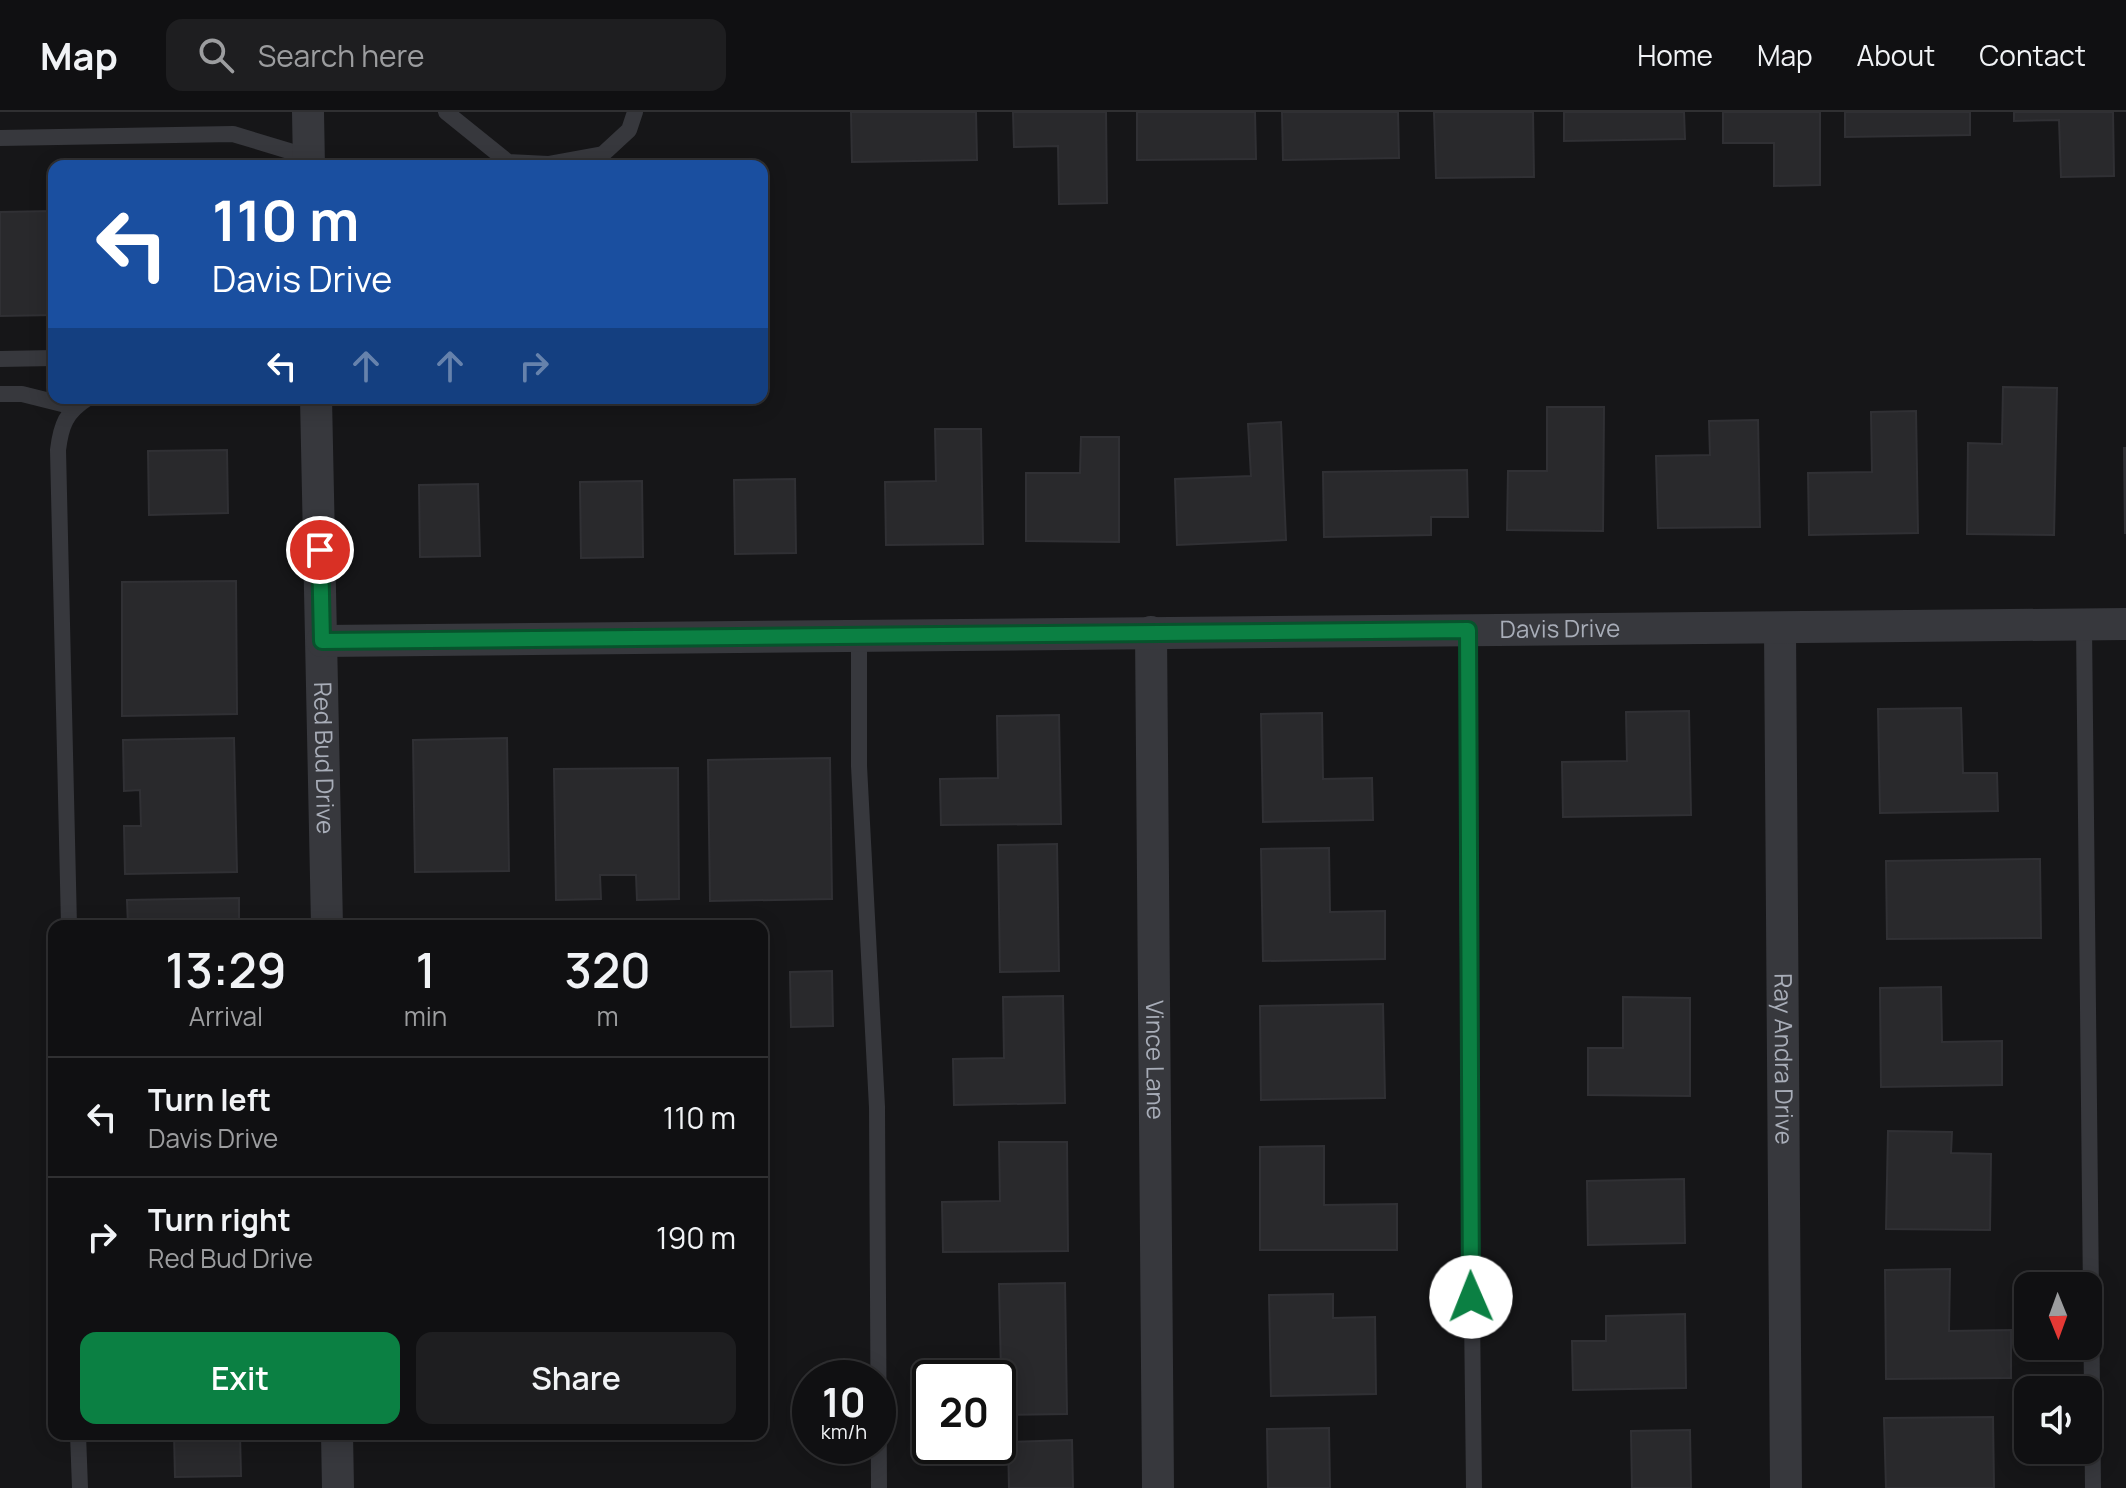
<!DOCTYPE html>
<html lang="en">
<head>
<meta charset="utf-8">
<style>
	body { margin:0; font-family:Manrope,sans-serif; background:#1e1e20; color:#f1f3f6; height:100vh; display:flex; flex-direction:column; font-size:30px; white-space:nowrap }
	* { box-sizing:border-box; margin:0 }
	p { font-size:26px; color:#9c9d9f }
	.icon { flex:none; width:44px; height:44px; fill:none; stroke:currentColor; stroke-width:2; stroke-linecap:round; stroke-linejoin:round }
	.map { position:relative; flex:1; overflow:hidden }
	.panel { position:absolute; left:48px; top:808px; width:720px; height:520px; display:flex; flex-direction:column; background:#101012; border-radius:16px; box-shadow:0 4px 20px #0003,0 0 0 2px #303032 }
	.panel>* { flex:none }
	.hud { position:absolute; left:48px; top:48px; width:720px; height:244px; border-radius:16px; box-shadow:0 4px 20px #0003,0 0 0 2px #303032; background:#1a4fa0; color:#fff; overflow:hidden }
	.needle { width:52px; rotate:179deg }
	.tools { position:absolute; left:2014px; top:1160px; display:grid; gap:16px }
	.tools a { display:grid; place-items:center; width:88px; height:88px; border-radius:16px; background:#101012; box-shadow:0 4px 20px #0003,0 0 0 2px #303032; font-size:40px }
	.speed { position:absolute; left:792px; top:1248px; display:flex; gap:16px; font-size:40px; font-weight:700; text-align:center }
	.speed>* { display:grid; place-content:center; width:104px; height:104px; border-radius:50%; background:#101012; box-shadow:0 4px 20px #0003,0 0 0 2px #303032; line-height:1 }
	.speed small { font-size:20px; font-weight:400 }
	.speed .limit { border:4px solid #111; border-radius:12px; background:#fff; color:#111 }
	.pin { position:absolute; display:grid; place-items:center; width:68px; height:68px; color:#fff; margin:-34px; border:4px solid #fff; border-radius:50%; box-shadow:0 2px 8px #0007 }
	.me { position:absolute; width:88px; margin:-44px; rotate:359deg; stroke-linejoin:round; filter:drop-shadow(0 0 6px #0008) }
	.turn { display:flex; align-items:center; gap:28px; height:168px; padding:0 32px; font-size:36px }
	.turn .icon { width:104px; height:104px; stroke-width:2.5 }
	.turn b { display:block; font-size:56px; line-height:68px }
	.lanes { display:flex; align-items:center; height:76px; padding:0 32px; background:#0003; justify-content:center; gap:40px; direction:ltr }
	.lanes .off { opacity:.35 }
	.eta { display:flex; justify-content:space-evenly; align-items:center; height:136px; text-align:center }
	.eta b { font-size:48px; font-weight:600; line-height:56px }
	.cta { display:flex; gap:16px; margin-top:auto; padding:16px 32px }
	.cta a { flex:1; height:92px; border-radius:16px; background:#0b8043; color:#fff; font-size:32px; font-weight:600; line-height:92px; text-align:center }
	.cta a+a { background:#1e1e20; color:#f1f3f6 }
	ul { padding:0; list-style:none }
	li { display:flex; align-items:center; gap:24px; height:120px; padding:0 32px; border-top:2px solid #303032 }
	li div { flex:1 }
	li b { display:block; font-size:30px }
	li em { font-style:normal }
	header { display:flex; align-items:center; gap:48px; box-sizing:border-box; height:112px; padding:0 40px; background:#101012; border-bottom:2px solid #303032 }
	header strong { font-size:38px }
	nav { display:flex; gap:44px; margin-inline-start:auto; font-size:28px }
	.search { width:560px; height:72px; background:#1e1e20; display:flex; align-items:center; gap:20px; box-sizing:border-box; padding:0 28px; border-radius:16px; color:#9c9d9f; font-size:30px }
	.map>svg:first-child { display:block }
	.building { fill:#29292c; stroke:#303034; stroke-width:2 }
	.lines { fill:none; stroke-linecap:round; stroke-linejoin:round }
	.service { stroke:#37383d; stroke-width:16 }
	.minor { stroke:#37383d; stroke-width:32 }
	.route-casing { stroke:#07532c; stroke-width:20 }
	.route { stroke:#0b8043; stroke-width:14 }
	.labels { text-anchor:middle; stroke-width:8; stroke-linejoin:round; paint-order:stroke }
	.street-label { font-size:24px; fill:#a8adb8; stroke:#111113 }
</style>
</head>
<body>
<header>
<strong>Map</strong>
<div class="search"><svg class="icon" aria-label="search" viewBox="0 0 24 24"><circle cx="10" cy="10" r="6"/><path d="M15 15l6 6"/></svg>Search here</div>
<nav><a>Home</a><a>Map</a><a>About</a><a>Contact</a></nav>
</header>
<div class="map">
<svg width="2126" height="1376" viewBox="0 0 2126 1376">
	<rect width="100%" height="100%" fill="#161618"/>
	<g class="building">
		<polygon points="851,0 976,0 977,48 852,50"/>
		<polygon points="1013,0 1106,0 1107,91 1059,92 1058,34 1014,35"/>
		<polygon points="1137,0 1255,0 1256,47 1137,48"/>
		<polygon points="1282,0 1398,0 1399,46 1283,48"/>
		<polygon points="1434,0 1533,0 1534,65 1436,66"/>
		<polygon points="1564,0 1684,0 1685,27 1564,29"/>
		<polygon points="1723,0 1820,0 1820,73 1774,74 1774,31 1723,31"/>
		<polygon points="1845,0 1970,0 1970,23 1845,25"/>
		<polygon points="2014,0 2113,0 2114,64 2061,65 2059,8 2014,9"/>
		<polygon points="54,99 54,203 0,204 0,100"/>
		<polygon points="2003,275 2057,276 2054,423 1967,422 1968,331 2002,332"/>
		<polygon points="1547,295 1604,295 1603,419 1507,418 1508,359 1547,359"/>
		<polygon points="1916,299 1918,421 1809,423 1808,361 1872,360 1871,300"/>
		<polygon points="1758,308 1760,415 1658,416 1656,344 1710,343 1709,309"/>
		<polygon points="1281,310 1286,428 1177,433 1175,367 1251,364 1248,312"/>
		<polygon points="935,317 981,317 983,432 886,433 885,370 936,369"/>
		<polygon points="1081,325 1119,325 1119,430 1026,429 1026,361 1080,361"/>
		<polygon points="2124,336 2126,336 2126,421 2125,421"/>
		<polygon points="227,338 228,401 149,403 148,339"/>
		<polygon points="1467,358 1468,405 1431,405 1431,423 1324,425 1323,360"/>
		<polygon points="795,367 796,441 735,442 734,368"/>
		<polygon points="642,369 643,445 581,446 580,370"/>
		<polygon points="478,372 480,444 420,445 419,373"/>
		<polygon points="236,469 237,602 122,604 122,470"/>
		<polygon points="1961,596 1963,661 1997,661 1998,699 1880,701 1878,597"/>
		<polygon points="1689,599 1691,703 1563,705 1562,650 1627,649 1626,600"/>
		<polygon points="1322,601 1323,667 1372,666 1373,708 1263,710 1261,602"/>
		<polygon points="1059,603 1061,712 941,713 940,667 998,666 997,604"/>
		<polygon points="234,626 237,760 125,762 124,714 141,714 140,678 124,679 123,628"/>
		<polygon points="507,626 509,759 415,760 413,628"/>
		<polygon points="830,646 832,787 710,789 708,648"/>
		<polygon points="678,656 679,787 637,788 636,763 600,763 601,787 556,788 554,657"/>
		<polygon points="1057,732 1059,859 1000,860 998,733"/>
		<polygon points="1329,736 1330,800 1385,799 1385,847 1263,849 1261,737"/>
		<polygon points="2040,747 2041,826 1887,827 1886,749"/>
		<polygon points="239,786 239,814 128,814 127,788"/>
		<polygon points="832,859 833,914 791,915 790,860"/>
		<polygon points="1941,875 1942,930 2002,929 2002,973 1881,975 1880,876"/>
		<polygon points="1063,884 1065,991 954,993 953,947 1004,946 1003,885"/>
		<polygon points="1623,885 1690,886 1690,984 1588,983 1588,936 1623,936"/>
		<polygon points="1383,892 1385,986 1261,988 1260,894"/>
		<polygon points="1888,1019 1952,1020 1951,1041 1991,1042 1990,1118 1886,1117"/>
		<polygon points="999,1030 1067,1030 1068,1139 943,1140 942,1090 1000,1089"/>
		<polygon points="1324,1034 1324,1093 1397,1092 1397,1138 1260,1138 1260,1035"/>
		<polygon points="1684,1067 1685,1131 1588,1133 1587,1069"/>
		<polygon points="1950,1157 1949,1219 2011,1218 2011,1266 1886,1267 1885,1158"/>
		<polygon points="1065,1171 1067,1302 1002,1303 999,1172"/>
		<polygon points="1333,1182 1333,1206 1375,1205 1376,1282 1271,1284 1269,1183"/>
		<polygon points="1685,1202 1686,1276 1573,1278 1572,1229 1606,1229 1606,1204"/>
		<polygon points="1993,1305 1994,1376 1886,1376 1884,1306"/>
		<polygon points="1329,1316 1330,1376 1268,1376 1267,1317"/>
		<polygon points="1690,1318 1691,1376 1632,1376 1631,1319"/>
		<polygon points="174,1322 240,1322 241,1364 175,1365"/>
		<polygon points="1072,1328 1073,1376 1009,1376 1008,1330"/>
	</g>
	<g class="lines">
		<g class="service">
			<polyline points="446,0 508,50 548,52 603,42 629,18 635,0"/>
			<polyline points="0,26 233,22 309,45"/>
			<polyline points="0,247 54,246"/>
			<polyline points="0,282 22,282 74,295"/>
			<polyline points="2084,513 2093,1376"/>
			<polyline points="1468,518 1467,760 1474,1376"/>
			<polyline points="859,522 859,654 877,995 879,1376"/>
			<path d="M69 814 58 338C61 313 66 300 88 286"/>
			<polyline points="78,1322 80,1376"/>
		</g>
		<g class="minor">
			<polyline points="308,0 309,54"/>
			<path id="s1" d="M316 286 327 814"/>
			<path id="s2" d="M1780 517 1786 1376"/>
			<path id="s3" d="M1151 520 1158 1376"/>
			<path id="s4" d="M322 529 2126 512"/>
			<polyline points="337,1322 338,1376"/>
		</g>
	</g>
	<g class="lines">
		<g class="route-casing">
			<polyline id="route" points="320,438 322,529 1468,518 1471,1185"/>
		</g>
		<use href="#route" class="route"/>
	</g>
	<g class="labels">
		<g class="street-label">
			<text dy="8" stroke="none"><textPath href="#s4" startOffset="1238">Davis Drive</textPath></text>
			<text dy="8" stroke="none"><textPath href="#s1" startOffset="360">Red Bud Drive</textPath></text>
			<text dy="8" stroke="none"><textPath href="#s2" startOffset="430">Ray Andra Drive</textPath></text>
			<text dy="8" stroke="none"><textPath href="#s3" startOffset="428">Vince Lane</textPath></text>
		</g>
	</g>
</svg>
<div class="tools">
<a><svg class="needle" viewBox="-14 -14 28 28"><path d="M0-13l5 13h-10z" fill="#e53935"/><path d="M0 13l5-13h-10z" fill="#9c9d9f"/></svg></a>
<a><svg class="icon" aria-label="sound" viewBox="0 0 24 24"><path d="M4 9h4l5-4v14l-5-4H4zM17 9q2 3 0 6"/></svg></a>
</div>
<div class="speed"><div>10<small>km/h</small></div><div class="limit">20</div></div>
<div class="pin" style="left:320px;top:438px;background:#d93025"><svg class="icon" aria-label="arrive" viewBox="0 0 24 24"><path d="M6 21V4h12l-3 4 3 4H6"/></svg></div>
<svg class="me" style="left:1471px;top:1185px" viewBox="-20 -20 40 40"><circle r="19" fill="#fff"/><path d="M0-13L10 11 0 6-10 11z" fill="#0b8043"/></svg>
<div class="hud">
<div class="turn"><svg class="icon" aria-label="left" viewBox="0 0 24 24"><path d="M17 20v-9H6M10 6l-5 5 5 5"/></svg><div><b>110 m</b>Davis Drive</div></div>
<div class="lanes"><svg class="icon" aria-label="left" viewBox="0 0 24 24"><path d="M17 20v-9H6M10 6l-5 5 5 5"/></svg><svg class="icon off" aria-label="ahead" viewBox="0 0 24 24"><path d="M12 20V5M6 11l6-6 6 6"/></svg><svg class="icon off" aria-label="ahead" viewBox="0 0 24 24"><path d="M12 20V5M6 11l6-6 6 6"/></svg><svg class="icon off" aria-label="right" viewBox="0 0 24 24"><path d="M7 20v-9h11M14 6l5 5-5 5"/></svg></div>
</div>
<section class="panel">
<div class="eta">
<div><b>13:29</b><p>Arrival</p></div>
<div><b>1</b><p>min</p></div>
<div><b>320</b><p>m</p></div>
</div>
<ul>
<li><svg class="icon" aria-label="left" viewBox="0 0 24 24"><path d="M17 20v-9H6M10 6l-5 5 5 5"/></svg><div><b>Turn left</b><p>Davis Drive</p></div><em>110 m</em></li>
<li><svg class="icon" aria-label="right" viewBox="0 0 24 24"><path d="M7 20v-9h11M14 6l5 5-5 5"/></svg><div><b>Turn right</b><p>Red Bud Drive</p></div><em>190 m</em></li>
</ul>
<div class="cta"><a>Exit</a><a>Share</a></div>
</section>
</div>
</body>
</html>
